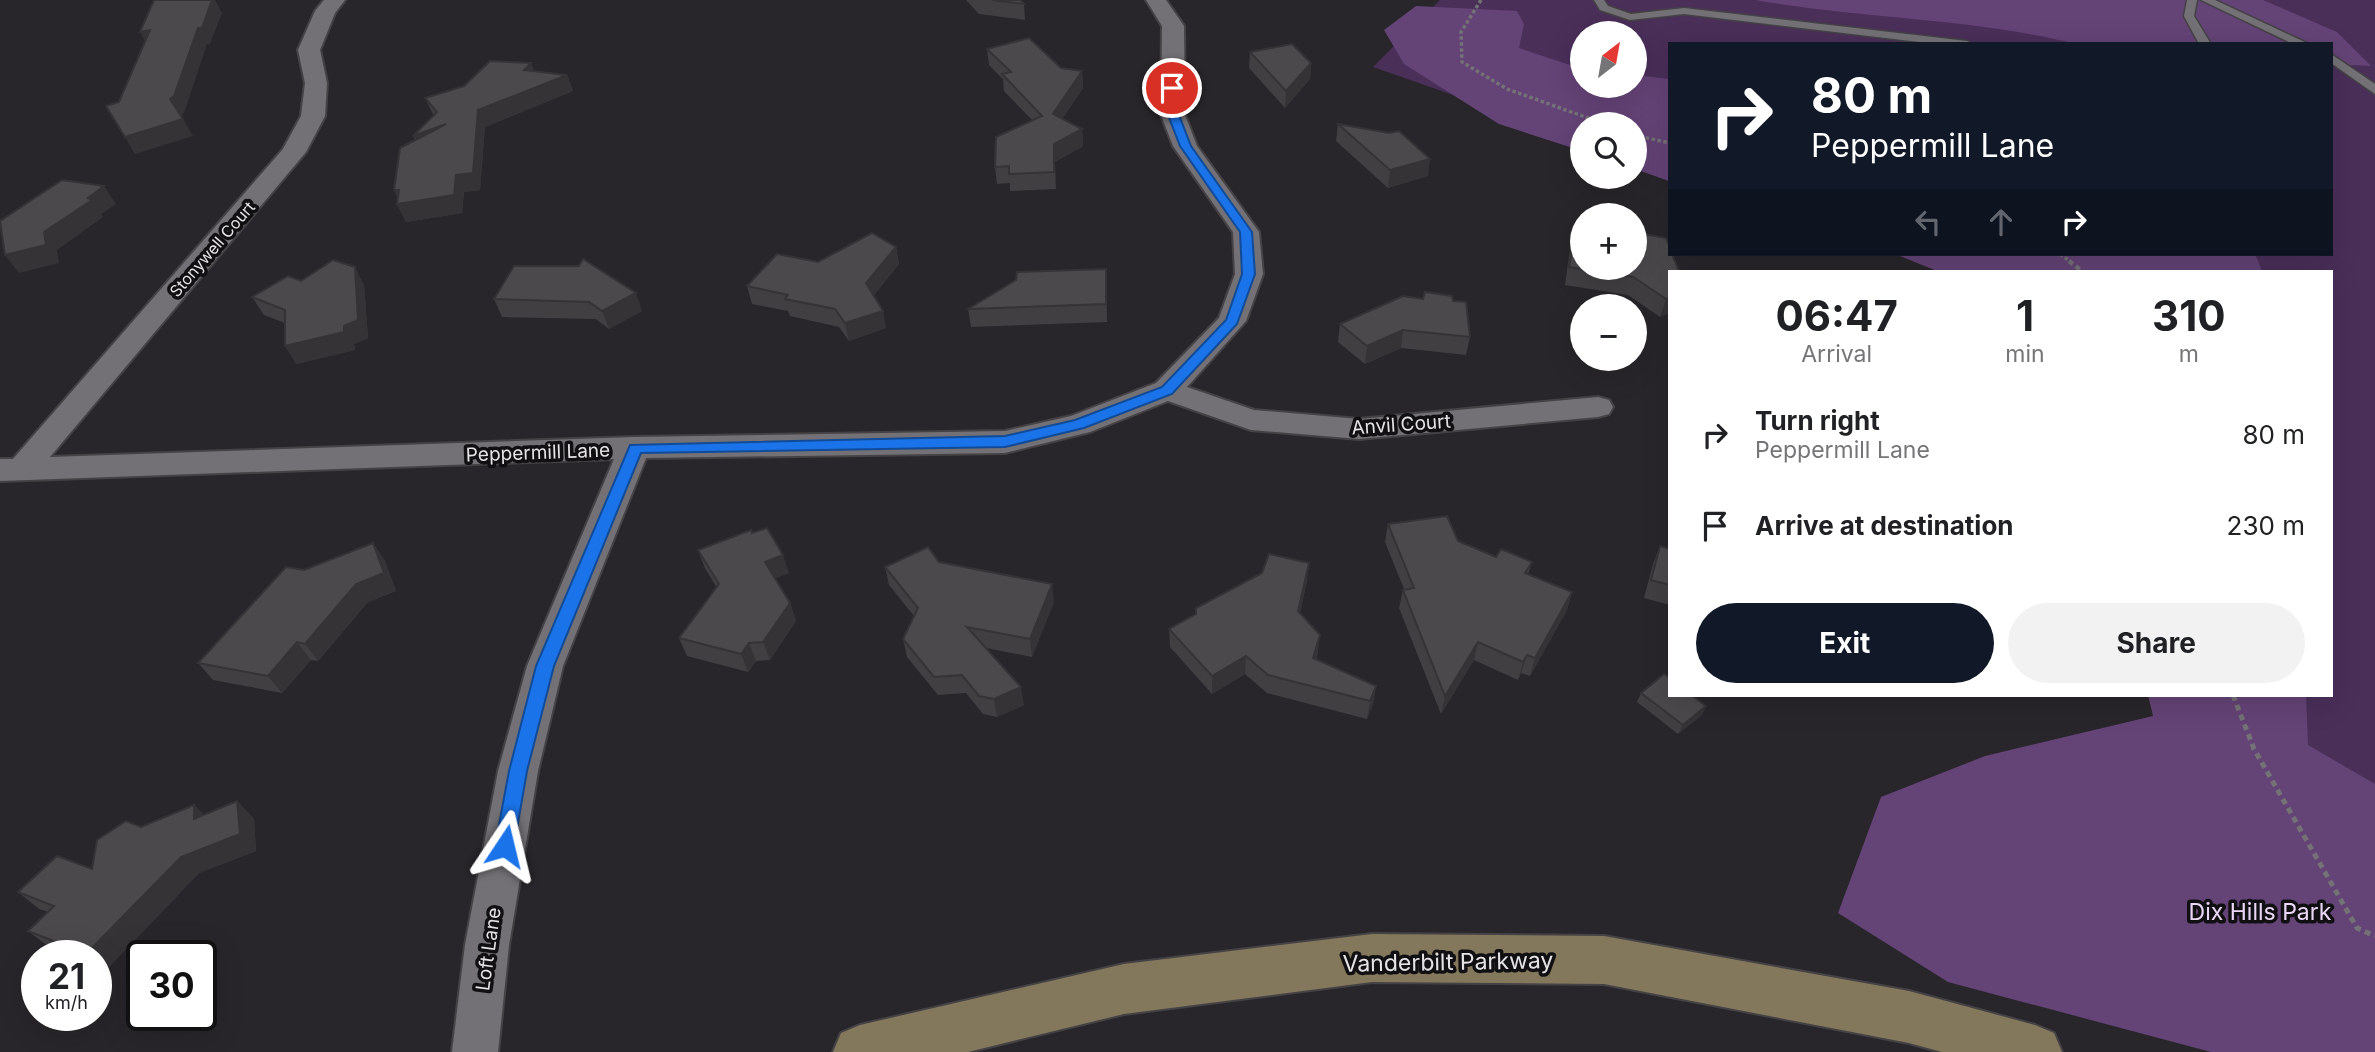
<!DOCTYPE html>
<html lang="en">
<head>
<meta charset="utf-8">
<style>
	body { margin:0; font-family:Inter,sans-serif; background:#f2f2f2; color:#202124; height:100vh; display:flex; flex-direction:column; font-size:26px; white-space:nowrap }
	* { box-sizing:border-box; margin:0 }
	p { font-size:23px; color:#757577 }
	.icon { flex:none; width:38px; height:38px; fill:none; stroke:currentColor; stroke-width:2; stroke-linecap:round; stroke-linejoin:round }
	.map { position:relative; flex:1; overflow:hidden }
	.side { position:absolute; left:1668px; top:270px; width:665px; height:427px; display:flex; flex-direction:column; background:#fff; border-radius:0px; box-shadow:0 7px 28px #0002 }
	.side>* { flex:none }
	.hud { position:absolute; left:1668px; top:42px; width:665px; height:214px; border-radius:0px; box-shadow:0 7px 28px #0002; background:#111827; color:#fff; overflow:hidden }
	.needle { width:46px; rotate:31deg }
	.fabs { position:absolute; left:1570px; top:21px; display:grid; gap:14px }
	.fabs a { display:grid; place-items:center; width:77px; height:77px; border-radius:50%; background:#fff; box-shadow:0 7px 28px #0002; font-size:35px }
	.speed { position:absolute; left:21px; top:940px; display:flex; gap:14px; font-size:35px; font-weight:700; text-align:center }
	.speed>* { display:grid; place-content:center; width:91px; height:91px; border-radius:50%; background:#fff; box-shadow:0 7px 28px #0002; line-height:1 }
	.speed small { font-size:18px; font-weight:400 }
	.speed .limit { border:4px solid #111; border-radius:10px; background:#fff; color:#111 }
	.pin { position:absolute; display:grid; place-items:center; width:60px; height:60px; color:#fff; margin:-30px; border:4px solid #fff; border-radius:50%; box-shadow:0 2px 7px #0007 }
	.me { position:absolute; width:77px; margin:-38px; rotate:10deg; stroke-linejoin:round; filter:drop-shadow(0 0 5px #0008) }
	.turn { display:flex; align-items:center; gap:24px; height:147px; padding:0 28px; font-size:32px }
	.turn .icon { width:91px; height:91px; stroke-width:2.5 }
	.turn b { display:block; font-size:49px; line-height:60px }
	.lanes { display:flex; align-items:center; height:66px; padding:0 28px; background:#0003; justify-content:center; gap:35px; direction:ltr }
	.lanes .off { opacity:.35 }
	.eta { display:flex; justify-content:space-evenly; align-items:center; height:119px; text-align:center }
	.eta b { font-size:42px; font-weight:700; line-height:49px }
	.cta { display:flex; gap:14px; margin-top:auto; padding:14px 28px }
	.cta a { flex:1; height:80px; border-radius:42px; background:#111827; color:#fff; font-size:28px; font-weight:700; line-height:80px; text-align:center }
	.cta a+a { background:#f2f2f2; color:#202124 }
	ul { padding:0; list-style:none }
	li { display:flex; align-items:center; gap:21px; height:91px; padding:0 28px }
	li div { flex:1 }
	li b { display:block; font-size:26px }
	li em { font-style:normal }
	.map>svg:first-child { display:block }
	.green { fill:#4a2f59; fill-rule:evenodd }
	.forest { fill:#644376 }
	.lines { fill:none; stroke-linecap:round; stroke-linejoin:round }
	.service-casing { stroke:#444245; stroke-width:3 }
	.minor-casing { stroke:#444245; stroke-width:4 }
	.secondary-casing { stroke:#444245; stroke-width:4 }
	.path-far2 { stroke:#747276; stroke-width:3.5; stroke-dasharray:3.5 2.5; stroke-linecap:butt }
	.path-far1 { stroke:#747276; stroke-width:4.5; stroke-dasharray:5 3.5; stroke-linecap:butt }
	.path { stroke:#747276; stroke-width:5; stroke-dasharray:6 4.5; stroke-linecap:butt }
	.service { fill:#737175; fill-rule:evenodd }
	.minor { fill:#737175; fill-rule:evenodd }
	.secondary { fill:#83775c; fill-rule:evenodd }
	.wall { fill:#413f42 }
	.shaded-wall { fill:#353336 }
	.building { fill:#4c494d; stroke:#353336; stroke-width:2 }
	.route { fill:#1a73e8; stroke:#114b97; stroke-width:2 }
	.labels { text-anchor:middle; stroke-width:7; stroke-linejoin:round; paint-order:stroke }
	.far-street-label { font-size:16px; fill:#e5e3e6; stroke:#100f11 }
	.street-label { font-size:19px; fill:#e5e3e6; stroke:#100f11 }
	.near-park-label { font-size:23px; fill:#ead7f6; stroke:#100f11 }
	.near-street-label { font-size:23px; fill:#e5e3e6; stroke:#100f11 }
</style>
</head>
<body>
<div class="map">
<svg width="2375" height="1052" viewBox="0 0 2375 1052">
	<rect width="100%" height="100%" fill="#28262a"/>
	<path class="green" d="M1440 0H2375V1052L2190 695H2331V271H1953L1904 254H2331V44H1670L1669 171 1634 124H1582V140L1373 67ZM1582 33H1634V86H1582Z"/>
	<g class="forest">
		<path d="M1755 0H2263L2337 32 2371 66 2331 64V44H2076C1972 18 1861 19 1755 0Z"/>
		<polygon points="1416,6 1517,11 1524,24 1519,48 1582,69 1582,86 1634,86 1635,75 1669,79 1669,181 1635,169 1634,124 1582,124 1582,151 1499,124 1404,64 1384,30"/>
		<polygon points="1895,254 2255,254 2262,271 1937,271"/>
		<polygon points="2148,695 2306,695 2308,745 2375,784 2375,1052 2211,1052 1948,982 1838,913 1881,797 1985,756 2153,716"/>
	</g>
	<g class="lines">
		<g class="service-casing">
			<g id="service">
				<polygon points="1594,0 1604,0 1608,6 1631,14 1684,8 1967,41 1973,44 1936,44 1684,14 1630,20 1600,10"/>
				<polygon points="2187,0 2197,0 2194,16 2211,44 2199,44 2184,16"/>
				<polygon points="2201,0 2215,0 2309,44 2293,44"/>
				<polygon points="2331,54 2375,84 2375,94 2331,63"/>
			</g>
		</g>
		<g class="minor-casing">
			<polygon id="minor" points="324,0 345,0 335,13 320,50 327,83 325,116 306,152 50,457 635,437 1005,431 1071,416 1156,383 1219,318 1235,274 1233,232 1173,146 1161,115 1162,26 1146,0 1166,0 1184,26 1185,115 1197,146 1259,232 1263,274 1246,321 1187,387 1254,410 1359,419 1598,397 1609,400 1613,407 1609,414 1598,417 1359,439 1251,430 1168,401 1090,432 1005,453 646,458 563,666 538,771 509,945 498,1052 452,1052 465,945 498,771 527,666 614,459 0,481 0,459 13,459 283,149 301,116 305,83 298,50 315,11"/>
		</g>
		<g class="secondary-casing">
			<polygon id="secondary" points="1372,934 1604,936 1909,991 2035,1025 2054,1033 2062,1052 1942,1052 1909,1043 1604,984 1372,982 1124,1014 968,1052 833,1052 841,1033 860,1025 1124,964"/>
		</g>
		<g class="path-far2">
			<polyline points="1481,0 1461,32 1462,62 1507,89 1605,124"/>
			<polyline points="1634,135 1670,143"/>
			<polyline points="2060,254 2071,262"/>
		</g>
		<polyline class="path-far1" points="2069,261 2082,271"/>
		<polyline class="path" points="2233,695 2254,749 2357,928 2375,936"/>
		<use href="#service" class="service"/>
		<use href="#minor" class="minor"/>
		<use href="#secondary" class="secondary"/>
	</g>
	<g class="wall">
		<polygon points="966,0 1020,0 1024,4 1025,20 979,14"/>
		<polygon points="987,49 1061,68 1082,71 1083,88 1062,119 1082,129 1083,146 1055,162 1056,189 1010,191 1010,183 997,184 995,167 1032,120 1004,91 1003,79 989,65"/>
		<polygon points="1250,52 1311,63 1310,79 1285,108 1249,68"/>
		<polygon points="534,71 567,75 573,91 485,127 480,190 464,192 462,213 406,222 397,204 398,199 394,190 415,140 434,116 425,98"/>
		<polygon points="1338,124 1428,176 1388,188 1336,141"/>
		<polygon points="1574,238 1670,271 1670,313 1660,317 1628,295 1565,285 1569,256"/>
		<polygon points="896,247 899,264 874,295 886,328 849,341 839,327 790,316 788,311 752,304 747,286 818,262"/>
		<polygon points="579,266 642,311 609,329 596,319 502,317 494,299"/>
		<polygon points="1106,269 1107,322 971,327 968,309"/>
		<polygon points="301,281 364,285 368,338 354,344 355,350 296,364 285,323 264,315 252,297"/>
		<polygon points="1423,299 1453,301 1470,337 1466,355 1401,348 1365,364 1338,342 1340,324"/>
		<polygon points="1388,524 1458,541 1496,557 1532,562 1528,574 1572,592 1567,610 1530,676 1521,673 1518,680 1474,660 1441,714 1399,608 1403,590 1404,589 1385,542"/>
		<polygon points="373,543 385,561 396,591 368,602 318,661 311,660 282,693 213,680 198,663 304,570"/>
		<polygon points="1660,546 1670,549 1670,605 1644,598 1653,564"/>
		<polygon points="698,550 789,573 775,578 790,603 796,621 770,660 756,661 748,672 687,656 679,638 717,588 705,568"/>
		<polygon points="939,562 1054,602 1032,657 986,648 1024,705 997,717 983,714 966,693 938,695 907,657 903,639 914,616 889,585 885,567"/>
		<polygon points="1307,581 1300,613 1318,653 1316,659 1376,686 1373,704 1367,719 1267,693 1245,674 1212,694 1170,647 1169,629 1195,615 1196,608"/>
		<polygon points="1641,693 1706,706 1702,715 1678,734 1637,702"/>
		<polygon points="237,801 254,819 256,851 199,873 106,970 96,966 96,956 70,956 49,947 28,931 48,912 39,909 18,892 92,869 141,827 194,805 204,815"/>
	</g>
	<g class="shaded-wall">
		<polygon points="212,0 215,0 222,13 210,44 207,44 184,113 180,116 170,99 198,28"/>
		<polygon points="150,30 149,48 140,32"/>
		<polygon points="531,63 538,80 524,70"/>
		<polygon points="1311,63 1310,79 1285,108 1286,91"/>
		<polygon points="1082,71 1083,88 1054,131 1053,114"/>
		<polygon points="567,75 573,91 485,127 480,190 464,192 462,213 406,222 397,204 400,204 394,190 456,175 478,110"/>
		<polygon points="183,119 193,136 135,154 125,137"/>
		<polygon points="446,124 421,153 413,136"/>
		<polygon points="1082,129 1083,146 1055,162 1056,189 1054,144"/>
		<polygon points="1430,159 1428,176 1388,188 1390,170"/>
		<polygon points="104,186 116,204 101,214 103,217 57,250 59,263 19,273 5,255 44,232 88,198"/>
		<polygon points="896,247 899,264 870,300 866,283"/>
		<polygon points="355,267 364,285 368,338 354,344 355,350 296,364 285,346 344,326"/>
		<polygon points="636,293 642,311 609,329 602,311"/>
		<polygon points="1670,298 1670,313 1660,317 1666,299"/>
		<polygon points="883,311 886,328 849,341 845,323"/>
		<polygon points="1403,330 1401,348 1365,364 1367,346"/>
		<polygon points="373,543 385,561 396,591 368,602 318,661 305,644"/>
		<polygon points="783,555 789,573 772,580 765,562"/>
		<polygon points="1309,563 1307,581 1296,629 1298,611"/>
		<polygon points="1052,584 1054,602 1032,657 1030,639"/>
		<polygon points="1572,592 1567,610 1530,676 1535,658"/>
		<polygon points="790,603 796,621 770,660 763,642"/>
		<polygon points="1320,635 1318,653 1312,676 1313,658"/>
		<polygon points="297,642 311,660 282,693 268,676"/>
		<polygon points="1478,642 1474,660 1441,714 1445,696"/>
		<polygon points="749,643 756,661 748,672 741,654"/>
		<polygon points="1527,655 1521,673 1518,680 1523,662"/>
		<polygon points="1246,656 1245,674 1212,694 1212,676"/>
		<polygon points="1376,686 1373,704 1367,719 1370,701"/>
		<polygon points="1021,687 1024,705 997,717 994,699"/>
		<polygon points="1706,706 1702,715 1678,734 1683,725"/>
		<polygon points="237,801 254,819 256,851 199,873 106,970 96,962 96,956 88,956 86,954 181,857"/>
		<polygon points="194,805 211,822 194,819"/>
	</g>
	<g class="building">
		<polygon points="154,0 212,0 202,28 198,28 174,96 170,99 183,119 125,137 106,106 119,102 150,30 140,32"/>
		<polygon points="992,0 1020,0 1024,4"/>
		<polygon points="1029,38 1061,68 1082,71 1053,114 1082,129 1054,144 1054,172 1009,174 1009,166 995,167 996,137 1042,116 1002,74 1011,72 987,49"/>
		<polygon points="1292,44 1311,63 1286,91 1250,52"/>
		<polygon points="490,61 531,63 524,70 567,75 478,110 473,173 456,175 454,195 397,204 399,190 394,190 400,148 446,124 413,136 437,112 425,98 464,86"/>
		<polygon points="1338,124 1389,133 1399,131 1430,159 1390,170"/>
		<polygon points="62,180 104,186 88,198 92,200 44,232 46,245 5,255 0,221"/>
		<polygon points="872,233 896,247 866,283 883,311 845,323 835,309 785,299 788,295 747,286 777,254 818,262"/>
		<polygon points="1637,233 1666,238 1670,247 1670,254 1672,254 1679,271 1670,271 1670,298 1666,299 1633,277 1569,267 1574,238 1582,239 1582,268 1634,268 1634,234"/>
		<polygon points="583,259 636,293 602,311 589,302 494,299 514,266 579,266"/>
		<polygon points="333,260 355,267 358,320 344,326 344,332 285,346 285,310 252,297 288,276 301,281"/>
		<polygon points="1106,269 1106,304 968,309 1016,280 1017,272"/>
		<polygon points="1425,292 1452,296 1453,301 1466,302 1470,337 1403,330 1367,346 1340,324 1403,296 1423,299"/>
		<polygon points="1447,516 1458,541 1496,557 1501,549 1532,562 1525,573 1572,592 1535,658 1527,655 1523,662 1478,642 1445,696 1403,590 1414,588 1388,524"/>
		<polygon points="767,528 783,555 765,562 790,603 763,642 749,643 741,654 679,638 719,584 698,550 751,530 752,533"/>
		<polygon points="373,543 384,573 356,584 305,644 297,642 268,676 198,663 286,567 304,570"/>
		<polygon points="1660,546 1670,549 1670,585 1651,580"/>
		<polygon points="928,547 939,562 1052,584 1030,639 967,627 1021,687 994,699 979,696 962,675 934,677 903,639 918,608 885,567"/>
		<polygon points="1269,554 1309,563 1298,611 1320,635 1313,658 1376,686 1370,701 1268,675 1246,656 1212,676 1169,629 1196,614 1196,608 1262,573"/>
		<polygon points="1664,674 1670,678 1670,695 1691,695 1706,706 1683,725 1641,693"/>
		<polygon points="237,801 240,834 181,857 86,954 28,931 54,906 18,892 57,856 92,869 97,840 126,821 141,827 194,805 194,819"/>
	</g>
	<polygon class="route" points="1168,85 1177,88 1179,115 1191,146 1252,232 1255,274 1237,324 1172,394 1084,428 1005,447 641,453 554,666 527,771 514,846 511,852 505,854 498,852 495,846 509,771 536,666 630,445 1005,436 1075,420 1162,387 1226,320 1242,274 1240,232 1180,146 1168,115"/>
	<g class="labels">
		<g class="far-street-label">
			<text transform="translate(212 249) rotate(-49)" y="6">Stonywell Court</text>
		</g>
		<g class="street-label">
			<text transform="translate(1401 424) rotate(-4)" y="7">Anvil Court</text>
			<text transform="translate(538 452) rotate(-2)" y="7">Peppermill Lane</text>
			<text transform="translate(488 949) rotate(-82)" y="7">Loft Lane</text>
		</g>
		<g class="near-park-label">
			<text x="2260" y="920">Dix Hills Park</text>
		</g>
		<g class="near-street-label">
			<text transform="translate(1448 962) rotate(-1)" y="8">Vanderbilt Parkway</text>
		</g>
	</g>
</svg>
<div class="fabs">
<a><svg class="needle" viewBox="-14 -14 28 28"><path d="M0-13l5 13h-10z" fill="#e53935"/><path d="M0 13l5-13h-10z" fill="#757577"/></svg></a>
<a><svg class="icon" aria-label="search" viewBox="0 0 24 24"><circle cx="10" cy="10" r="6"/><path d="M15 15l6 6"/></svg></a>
<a>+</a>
<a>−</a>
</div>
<div class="speed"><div>21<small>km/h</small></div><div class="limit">30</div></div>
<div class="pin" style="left:1172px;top:88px;background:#d93025"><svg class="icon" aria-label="arrive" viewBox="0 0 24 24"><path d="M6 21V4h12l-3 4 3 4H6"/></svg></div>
<svg class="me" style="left:505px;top:846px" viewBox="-20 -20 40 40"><path d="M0-17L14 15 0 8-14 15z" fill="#1a73e8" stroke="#fff" stroke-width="4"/></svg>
<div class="hud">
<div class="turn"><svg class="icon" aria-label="right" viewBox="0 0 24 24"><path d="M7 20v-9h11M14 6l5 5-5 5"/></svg><div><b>80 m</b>Peppermill Lane</div></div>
<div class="lanes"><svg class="icon off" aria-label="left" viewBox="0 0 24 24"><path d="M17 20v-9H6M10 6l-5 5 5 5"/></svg><svg class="icon off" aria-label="ahead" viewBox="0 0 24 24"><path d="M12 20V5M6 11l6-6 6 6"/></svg><svg class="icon" aria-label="right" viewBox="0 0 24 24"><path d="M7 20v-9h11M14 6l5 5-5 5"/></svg></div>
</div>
<section class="side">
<div class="eta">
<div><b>06:47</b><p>Arrival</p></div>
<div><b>1</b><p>min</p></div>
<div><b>310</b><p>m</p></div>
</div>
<ul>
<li><svg class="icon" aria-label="right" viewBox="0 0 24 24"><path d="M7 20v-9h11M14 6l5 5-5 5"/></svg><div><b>Turn right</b><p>Peppermill Lane</p></div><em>80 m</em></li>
<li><svg class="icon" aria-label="arrive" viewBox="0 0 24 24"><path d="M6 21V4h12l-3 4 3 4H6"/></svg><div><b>Arrive at destination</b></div><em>230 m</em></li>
</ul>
<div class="cta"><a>Exit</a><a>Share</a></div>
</section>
</div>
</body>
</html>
